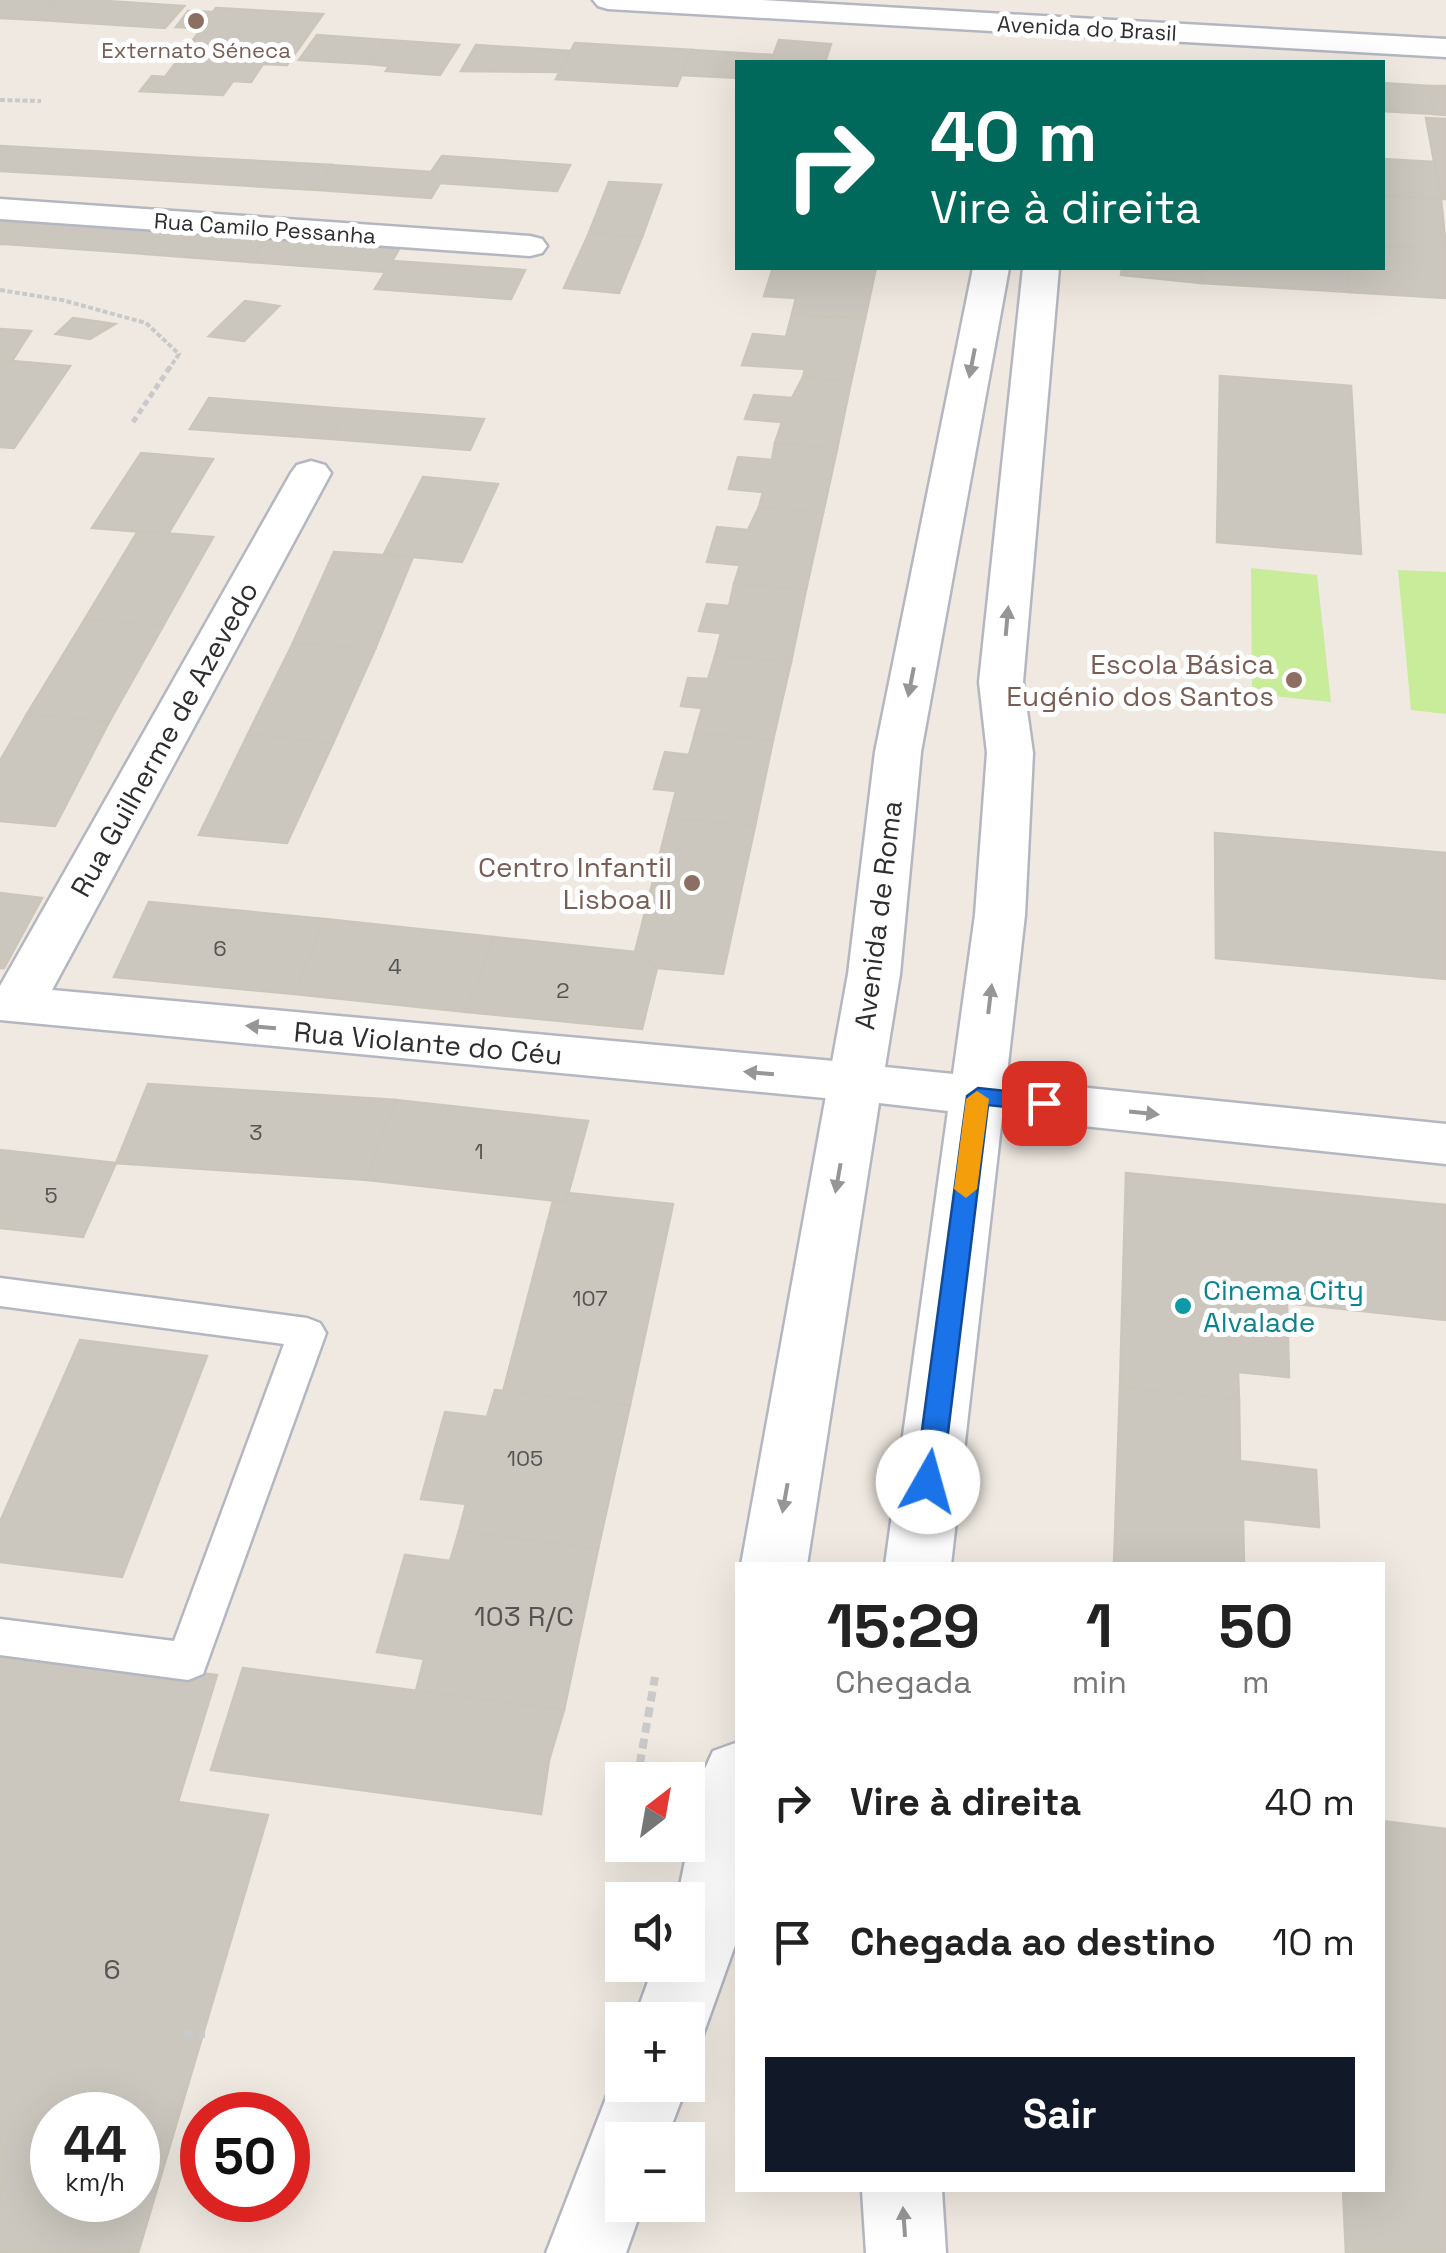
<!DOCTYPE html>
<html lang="pt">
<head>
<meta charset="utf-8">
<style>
	body { margin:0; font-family:"Space Grotesk",sans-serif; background:#f2f2f2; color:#222; height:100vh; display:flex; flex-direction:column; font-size:38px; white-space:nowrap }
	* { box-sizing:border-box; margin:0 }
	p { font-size:32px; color:#767676 }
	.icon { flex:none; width:55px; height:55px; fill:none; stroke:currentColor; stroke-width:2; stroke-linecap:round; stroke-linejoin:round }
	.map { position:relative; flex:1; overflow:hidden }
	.panel { position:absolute; left:735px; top:1562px; width:650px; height:630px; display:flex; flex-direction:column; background:#fff; border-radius:0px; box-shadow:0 10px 40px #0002 }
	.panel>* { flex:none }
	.hud { position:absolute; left:735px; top:60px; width:650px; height:210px; border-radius:0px; box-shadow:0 10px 40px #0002; background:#00695c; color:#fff; overflow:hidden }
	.needle { width:65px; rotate:31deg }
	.tools { position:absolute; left:605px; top:1762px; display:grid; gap:20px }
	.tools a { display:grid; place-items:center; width:100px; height:100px; border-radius:0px; background:#fff; box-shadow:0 10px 40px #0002; font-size:50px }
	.speed { position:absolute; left:30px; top:2092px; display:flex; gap:20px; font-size:50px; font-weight:700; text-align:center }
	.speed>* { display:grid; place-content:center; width:130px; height:130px; border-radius:50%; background:#fff; box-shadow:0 10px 40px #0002; line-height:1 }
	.speed small { font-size:25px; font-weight:400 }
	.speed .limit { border:15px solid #d22; background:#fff; color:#111 }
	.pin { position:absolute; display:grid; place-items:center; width:85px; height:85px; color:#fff; margin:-42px; border-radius:20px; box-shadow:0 5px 15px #0006 }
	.me { position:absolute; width:110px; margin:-55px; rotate:7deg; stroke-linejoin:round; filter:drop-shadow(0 0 8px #0008) }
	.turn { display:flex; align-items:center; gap:35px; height:210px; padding:0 30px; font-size:45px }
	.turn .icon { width:130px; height:130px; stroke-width:2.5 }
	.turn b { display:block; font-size:70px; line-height:85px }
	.eta { display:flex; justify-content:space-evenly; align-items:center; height:170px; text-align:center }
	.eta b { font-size:60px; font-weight:700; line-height:70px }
	.cta { display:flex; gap:20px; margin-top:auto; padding:20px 30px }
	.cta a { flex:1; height:115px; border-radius:0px; background:#111827; color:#fff; font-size:40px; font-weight:700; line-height:115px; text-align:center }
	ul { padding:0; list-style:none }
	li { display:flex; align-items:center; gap:30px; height:140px; padding:0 30px }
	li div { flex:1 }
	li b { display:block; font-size:38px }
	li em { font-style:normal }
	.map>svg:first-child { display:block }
	.pitch { fill:#c9ec9a }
	.building { fill:#cbc7bf; stroke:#cbc5ba; stroke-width:2.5; fill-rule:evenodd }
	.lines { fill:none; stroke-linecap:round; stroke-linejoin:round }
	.lane-casing { stroke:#b4b7c1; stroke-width:5 }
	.street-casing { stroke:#b4b7c1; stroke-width:5 }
	.secondary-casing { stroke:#b4b7c1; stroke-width:5 }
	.path-far2 { stroke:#c9c9c9; stroke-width:4; stroke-dasharray:5 2.5; stroke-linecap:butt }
	.path-far1 { stroke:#c9c9c9; stroke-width:5; stroke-dasharray:6 4; stroke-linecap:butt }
	.path { stroke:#c9c9c9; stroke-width:8; stroke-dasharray:10 6; stroke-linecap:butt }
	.lane { fill:#fff; fill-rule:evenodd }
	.street { fill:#fff; fill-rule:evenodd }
	.secondary { fill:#fff; fill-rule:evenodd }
	.oneway { fill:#969696 }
	.route { fill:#1a73e8; stroke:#114b97; stroke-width:2.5 }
	.slow { fill:#f59e0b }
	.education-dot { fill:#8d6e63; stroke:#fff; stroke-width:4 }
	.culture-dot { fill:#0f9aa8; stroke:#fff; stroke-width:4 }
	.labels { text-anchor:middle; stroke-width:10; stroke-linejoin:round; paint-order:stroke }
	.far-street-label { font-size:22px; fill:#2e2e2e; stroke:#fff }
	.far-education-label { font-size:22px; fill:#785e54; stroke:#fff }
	.number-label { font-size:22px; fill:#555452 }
	.education-label { font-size:28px; fill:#785e54; stroke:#fff; text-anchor:end }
	.street-label { font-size:28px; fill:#2e2e2e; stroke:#fff }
	.culture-label { font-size:28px; fill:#0d838f; stroke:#fff; text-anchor:start }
	.near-number-label { font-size:28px; fill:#555452 }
</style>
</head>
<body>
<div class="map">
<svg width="1446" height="2253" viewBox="0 0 1446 2253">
	<rect width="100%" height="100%" fill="#efe9e1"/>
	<g class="pitch">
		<polygon points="1251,568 1317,575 1331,702 1252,694"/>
		<polygon points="1398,570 1446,572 1446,714 1411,710"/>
	</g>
	<g class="building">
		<polygon points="0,0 57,0 39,20 0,18"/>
		<polygon points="57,0 90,0 184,6 165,28 39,20"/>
		<polygon points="216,8 323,14 287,65 263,64 251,82 233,81 223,95 140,91 152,76 165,77 202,28 176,27 188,11 213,12"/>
		<polygon points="317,35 386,40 369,64 299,60"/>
		<polygon points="386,40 459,45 440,75 386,71 389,66 369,64"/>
		<polygon points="779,40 831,44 825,62 771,62"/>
		<polygon points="575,43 692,50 677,86 556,79"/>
		<polygon points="476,45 570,51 560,72 461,71"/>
		<polygon points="692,50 773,55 771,62 738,62 738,78 682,75"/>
		<polygon points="1382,83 1428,86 1434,114 1382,111"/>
		<polygon points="1428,86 1446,86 1446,115 1434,114"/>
		<polygon points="1426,118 1446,119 1446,199 1441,199"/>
		<polygon points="0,146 91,151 73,175 0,171"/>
		<polygon points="91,151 204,158 187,182 73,175"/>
		<polygon points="442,156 570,165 557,191 440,183 431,172"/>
		<polygon points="204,158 331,165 317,190 187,182"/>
		<polygon points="1382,159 1434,162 1441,199 1382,196"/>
		<polygon points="331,165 431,172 440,183 431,198 317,190"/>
		<polygon points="609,182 661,185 642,237 589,233"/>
		<polygon points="1382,196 1441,199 1446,249 1382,246"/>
		<polygon points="0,218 23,220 4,244 0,244"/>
		<polygon points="23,220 139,227 120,252 4,244"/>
		<polygon points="139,227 267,237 250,262 120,252"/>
		<polygon points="589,233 642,237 619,293 564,288"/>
		<polygon points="267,237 400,247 386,272 250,262"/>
		<polygon points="1382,246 1446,249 1446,298 1349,292 1347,268 1382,268"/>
		<polygon points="392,261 525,270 511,299 375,289"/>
		<polygon points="773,268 876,268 865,319 792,314 796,298 764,296"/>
		<polygon points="1122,268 1202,268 1202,283 1121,275"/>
		<polygon points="1202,268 1347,268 1349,292 1202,283"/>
		<polygon points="245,301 279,306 244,341 209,336"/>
		<polygon points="792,314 865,319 851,382 803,377 805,369 742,365 753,334 786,337"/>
		<polygon points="73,318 115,324 90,339 56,334"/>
		<polygon points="0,329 31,331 12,361 0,364"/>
		<polygon points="12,361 70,366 14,448 0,447 0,364"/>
		<polygon points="1220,376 1351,386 1361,554 1217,542"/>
		<polygon points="803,377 851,382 837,449 775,443 782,422 745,419 754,395 792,398"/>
		<polygon points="209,398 347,409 331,439 190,429"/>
		<polygon points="347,409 484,419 470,450 331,439"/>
		<polygon points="775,443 837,449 823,513 759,507 763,492 729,489 738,457 772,460"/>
		<polygon points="141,453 213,459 168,534 92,528"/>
		<polygon points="423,477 498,484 462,562 384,554"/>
		<polygon points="759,507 823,513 806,590 734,584 740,565 707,562 717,527 748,530"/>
		<polygon points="138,531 213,537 163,626 85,619"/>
		<polygon points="334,552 413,557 375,649 293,643"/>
		<polygon points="734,584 806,590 791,662 715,656 721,633 699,631 707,604 729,606"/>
		<polygon points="85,619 163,626 109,722 27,714"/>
		<polygon points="293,643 375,649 333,743 248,734"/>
		<polygon points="715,656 791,662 773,740 695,733 702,708 681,706 688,678 708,679"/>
		<polygon points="27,714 109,722 55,826 0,821 0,761"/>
		<polygon points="695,733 773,740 755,826 669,818 676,791 654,789 665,752 689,755"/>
		<polygon points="248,734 333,743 287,843 199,835"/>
		<polygon points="669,818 755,826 723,974 657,968 635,952"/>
		<polygon points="1215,833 1446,853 1446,979 1216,958"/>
		<polygon points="0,893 42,898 4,968 0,968"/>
		<polygon points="149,902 325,919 294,994 114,977"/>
		<polygon points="325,919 494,937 466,1012 294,994"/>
		<polygon points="494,937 635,952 657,968 642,1029 466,1012"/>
		<polygon points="148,1084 395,1100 367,1180 116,1163"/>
		<polygon points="395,1100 588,1121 566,1202 367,1180"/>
		<polygon points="0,1150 116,1163 83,1237 0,1228"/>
		<polygon points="1126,1173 1446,1205 1446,1320 1287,1303 1289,1377 1238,1372 1239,1400 1120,1387"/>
		<polygon points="568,1193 673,1204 630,1405 503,1392 553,1201 566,1202"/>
		<polygon points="80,1340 207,1356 122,1577 0,1562 0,1522"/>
		<polygon points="1120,1387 1239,1400 1240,1461 1316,1470 1319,1527 1243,1519 1244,1565 1114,1565"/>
		<polygon points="495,1390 630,1405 598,1549 459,1531 466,1504 421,1499 445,1412 487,1417"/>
		<polygon points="459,1531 598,1549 564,1710 416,1691 424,1659 377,1652 405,1555 450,1561"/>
		<path d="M0 1648 217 1675 178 1802 268 1815 138 2253H0ZM52 2115H138V2200H52Z"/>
		<polygon points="243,1668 564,1710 549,1760 541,1814 211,1770"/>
		<polygon points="1382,1821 1446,1829 1446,2253 1346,2253 1343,2190 1382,2190"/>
	</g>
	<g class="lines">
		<g class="lane-casing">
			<polygon id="lane" points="0,1278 307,1318 320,1323 326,1333 203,1674 188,1680 0,1655 0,1619 174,1641 284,1344 0,1306"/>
		</g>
		<g class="street-casing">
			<g id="street">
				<polygon points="0,199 530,236 542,239 547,246 542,253 530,256 0,219"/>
				<polygon points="311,461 325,465 331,473 52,990 856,1063 875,1069 883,1082 875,1095 856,1101 0,1020 0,986 291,473 297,465"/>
				<polygon points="978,1077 1446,1124 1446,1164 978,1115 959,1109 951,1096 959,1083"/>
			</g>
		</g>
		<g class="secondary-casing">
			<g id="secondary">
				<polygon points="593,0 761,0 1446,39 1446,57 608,9 598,6"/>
				<polygon points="973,268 1009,268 921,752 900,974 885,1067 953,1074 975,915 987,753 979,682 1023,268 1059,268 1023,682 1033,753 1025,915 951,1565 885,1565 948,1111 879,1103 807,1565 741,1565 848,974 875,752"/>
				<polygon points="738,1742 738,1937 699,2046 688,2051 688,2020 634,2020 654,1965 688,1965 688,1900 677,1900 703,1773 713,1751"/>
				<polygon points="622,2057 622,2085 687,2085 666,2140 622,2140 622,2205 643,2205 626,2253 546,2253"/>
				<polygon points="862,2190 942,2190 946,2253 866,2253"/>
			</g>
		</g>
		<g class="path-far2">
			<polyline points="0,100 41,101"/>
			<polyline points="0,290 62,300 146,323 179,354 169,369"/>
		</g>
		<polyline class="path-far1" points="133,422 170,367"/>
		<g class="path">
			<polyline points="637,1780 655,1677"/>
			<polyline points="183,2033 205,2034"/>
		</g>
		<use href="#lane" class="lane"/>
		<use href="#street" class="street"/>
		<use href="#secondary" class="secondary"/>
	</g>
	<defs><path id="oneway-solid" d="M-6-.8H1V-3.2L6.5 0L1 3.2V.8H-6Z" transform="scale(2.5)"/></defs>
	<g class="oneway">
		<use href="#oneway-solid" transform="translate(972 363) rotate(101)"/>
		<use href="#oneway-solid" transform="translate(1007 621) rotate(-85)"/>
		<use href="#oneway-solid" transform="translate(911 682) rotate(101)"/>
		<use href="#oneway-solid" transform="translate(990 999) rotate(-83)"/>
		<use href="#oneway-solid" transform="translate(261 1027) rotate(-175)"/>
		<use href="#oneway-solid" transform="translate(759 1073) rotate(-175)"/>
		<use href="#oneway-solid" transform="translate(1144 1113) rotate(6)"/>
		<use href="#oneway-solid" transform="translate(838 1178) rotate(100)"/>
		<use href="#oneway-solid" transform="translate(785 1498) rotate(100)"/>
		<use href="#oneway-solid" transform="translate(904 2222) rotate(-94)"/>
	</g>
	<polygon class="route" points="978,1088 1044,1095 1055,1103 1044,1111 988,1105 942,1482 938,1489 928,1492 919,1489 915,1482 967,1096"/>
	<polygon class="slow" points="977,1091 989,1099 977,1189 966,1198 954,1189 966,1099"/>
	<g class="education-dot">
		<circle cx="196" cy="21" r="10"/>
		<circle cx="1294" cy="680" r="10"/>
		<circle cx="692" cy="883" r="10"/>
	</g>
	<circle class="culture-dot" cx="1183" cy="1306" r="10"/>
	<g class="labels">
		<g class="far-street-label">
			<text transform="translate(1087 28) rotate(3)" y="8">Avenida do Brasil</text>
			<text transform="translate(265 228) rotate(4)" y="8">Rua Camilo Pessanha</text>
		</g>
		<g class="far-education-label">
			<text x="196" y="58">Externato Séneca</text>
		</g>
		<g class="number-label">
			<text x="220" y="956">6</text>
			<text x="395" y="974">4</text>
			<text x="563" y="998">2</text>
			<text x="256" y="1140">3</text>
			<text x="479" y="1159">1</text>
			<text x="51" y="1203">5</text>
			<text x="590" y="1306">107</text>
			<text x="525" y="1466">105</text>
		</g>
		<g class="education-label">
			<text x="1274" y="674">Escola Básica<tspan x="1274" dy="32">Eugénio dos Santos</tspan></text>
			<text x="672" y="877">Centro Infantil<tspan x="672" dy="32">Lisboa II</tspan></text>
		</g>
		<g class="street-label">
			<text transform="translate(164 739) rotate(-61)" y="10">Rua Guilherme de Azevedo</text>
			<text transform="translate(878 915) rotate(-83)" y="10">Avenida de Roma</text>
			<text transform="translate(428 1043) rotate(5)" y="10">Rua Violante do Céu</text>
		</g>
		<g class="culture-label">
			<text x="1203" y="1300">Cinema City<tspan x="1203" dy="32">Alvalade</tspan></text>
		</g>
		<g class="near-number-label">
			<text x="524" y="1626">103 R/C</text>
			<text x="112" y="1979">6</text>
		</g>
	</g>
</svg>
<div class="tools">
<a><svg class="needle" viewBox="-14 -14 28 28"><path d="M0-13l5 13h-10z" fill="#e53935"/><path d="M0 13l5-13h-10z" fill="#767676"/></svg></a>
<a><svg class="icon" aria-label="sound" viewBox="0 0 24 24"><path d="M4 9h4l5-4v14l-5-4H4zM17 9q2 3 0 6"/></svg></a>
<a>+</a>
<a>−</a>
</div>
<div class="speed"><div>44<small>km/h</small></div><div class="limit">50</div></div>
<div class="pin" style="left:1044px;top:1103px;background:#d93025"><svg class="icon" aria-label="arrive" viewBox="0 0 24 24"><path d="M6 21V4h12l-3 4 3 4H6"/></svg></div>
<svg class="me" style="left:928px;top:1482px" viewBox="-20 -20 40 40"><circle r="19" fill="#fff"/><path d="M0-13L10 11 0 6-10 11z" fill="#1a73e8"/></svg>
<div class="hud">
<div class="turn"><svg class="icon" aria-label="right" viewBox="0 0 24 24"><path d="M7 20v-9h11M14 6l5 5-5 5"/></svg><div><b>40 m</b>Vire à direita</div></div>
</div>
<section class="panel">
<div class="eta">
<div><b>15:29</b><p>Chegada</p></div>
<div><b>1</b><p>min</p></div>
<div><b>50</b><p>m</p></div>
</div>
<ul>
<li><svg class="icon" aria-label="right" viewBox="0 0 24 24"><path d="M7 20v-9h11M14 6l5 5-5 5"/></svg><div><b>Vire à direita</b></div><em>40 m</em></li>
<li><svg class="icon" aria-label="arrive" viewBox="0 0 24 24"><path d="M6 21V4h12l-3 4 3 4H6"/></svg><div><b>Chegada ao destino</b></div><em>10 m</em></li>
</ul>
<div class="cta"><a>Sair</a></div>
</section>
</div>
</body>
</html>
